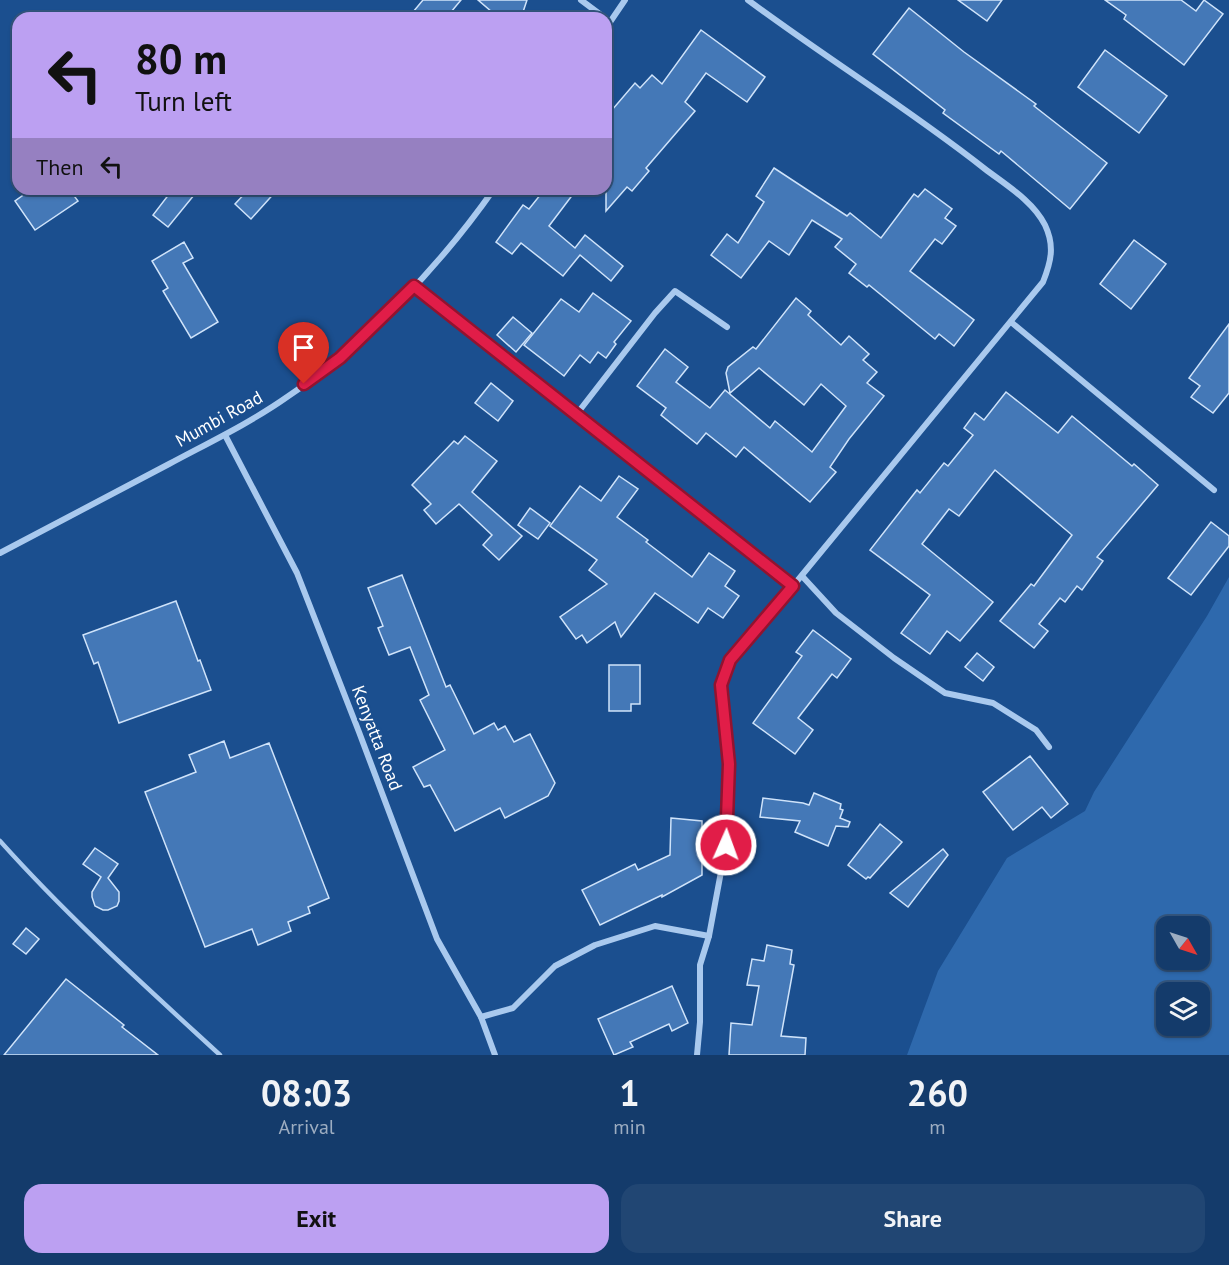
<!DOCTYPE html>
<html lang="en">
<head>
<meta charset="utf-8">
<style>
	body { margin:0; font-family:"PT Sans",sans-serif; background:#214673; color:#f1f3f6; height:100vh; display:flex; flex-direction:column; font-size:22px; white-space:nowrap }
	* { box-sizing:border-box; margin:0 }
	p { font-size:20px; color:#9dadc1 }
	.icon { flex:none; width:33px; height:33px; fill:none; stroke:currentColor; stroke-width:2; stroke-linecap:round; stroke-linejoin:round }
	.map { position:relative; height:1055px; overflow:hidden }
	.drawer { display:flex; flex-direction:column; background:#143b6b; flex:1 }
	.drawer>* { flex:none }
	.banner { position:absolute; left:12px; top:12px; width:600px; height:183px; border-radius:18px; box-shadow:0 2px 4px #0004,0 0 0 2px #33557e; background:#bca0f2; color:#111; overflow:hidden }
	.needle { width:39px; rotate:129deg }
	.controls { position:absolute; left:1156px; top:916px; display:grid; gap:12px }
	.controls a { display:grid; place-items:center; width:54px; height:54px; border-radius:12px; background:#143b6b; box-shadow:0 2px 4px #0004,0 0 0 2px #33557e; font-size:30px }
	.pin { position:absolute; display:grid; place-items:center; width:51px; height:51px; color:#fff; margin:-62px -26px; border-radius:50% 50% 50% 0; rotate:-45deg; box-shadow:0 0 6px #0007 }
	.pin .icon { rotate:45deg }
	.me { position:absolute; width:66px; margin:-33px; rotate:2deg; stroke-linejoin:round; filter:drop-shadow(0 0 4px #0008) }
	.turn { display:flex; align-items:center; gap:21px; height:126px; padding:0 24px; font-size:27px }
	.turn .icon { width:78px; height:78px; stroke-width:2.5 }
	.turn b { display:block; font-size:42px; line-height:51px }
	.then { display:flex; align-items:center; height:57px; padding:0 24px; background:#0003; gap:12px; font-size:22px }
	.eta { display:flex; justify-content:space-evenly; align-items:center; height:102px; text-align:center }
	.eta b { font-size:36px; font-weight:600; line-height:42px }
	.primary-button { display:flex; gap:12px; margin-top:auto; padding:12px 24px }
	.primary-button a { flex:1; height:69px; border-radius:18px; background:#bca0f2; color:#111; font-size:24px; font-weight:600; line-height:69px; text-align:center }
	.primary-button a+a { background:#214673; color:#f1f3f6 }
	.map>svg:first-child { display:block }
	.green { fill:#2e69ad; fill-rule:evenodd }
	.building { fill:#4478b7; stroke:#cfe3fa; stroke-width:1.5 }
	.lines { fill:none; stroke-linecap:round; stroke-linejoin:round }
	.lane { stroke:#a9c9ee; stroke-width:4.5 }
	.street { stroke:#a9c9ee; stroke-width:6 }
	.route-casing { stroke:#92132f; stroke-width:15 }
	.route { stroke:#e11d48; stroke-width:10 }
	.labels { text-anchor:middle; stroke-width:4.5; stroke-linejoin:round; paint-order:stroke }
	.street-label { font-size:18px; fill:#fff; stroke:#1b4f8f }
</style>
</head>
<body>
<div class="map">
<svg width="1229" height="1055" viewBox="0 0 1229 1055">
	<rect width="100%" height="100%" fill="#1b4f8f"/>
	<path class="green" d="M1229 577V1055H907L938 971 1007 858 1085 811 1094 792 1207 616ZM1167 927H1200V960H1167ZM1167 993H1200V1026H1167Z"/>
	<g class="building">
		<polygon points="423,0 461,0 446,18 408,18"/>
		<polygon points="478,0 527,0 521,18 499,18"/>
		<polygon points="958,0 1002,0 987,21"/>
		<polygon points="1105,0 1181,0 1196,11 1204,0 1223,14 1184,65 1124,19 1126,15"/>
		<polygon points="909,8 964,52 1036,104 1034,106 1107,163 1070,209 1001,151 999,154 943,113 945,110 873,54"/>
		<polygon points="701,30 765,77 747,102 706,73 685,102 695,111 646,168 649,171 632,191 627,187 606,211 606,117 635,83 640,88 652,75 662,84"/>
		<polygon points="1105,50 1167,96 1139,133 1078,87"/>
		<polygon points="774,168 847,216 850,213 881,238 914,194 918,197 925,189 952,209 945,218 956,226 942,244 935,239 910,271 974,320 954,346 939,334 935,339 869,285 867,287 849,273 856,264 835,247 842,239 812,220 789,255 769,241 741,278 711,255 727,234 738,243 764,202 756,196"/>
		<polygon points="32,189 69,189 78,201 35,230 15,201"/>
		<polygon points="173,189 199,189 168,227 153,215"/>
		<polygon points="249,189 278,189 251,219 235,204"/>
		<polygon points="545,189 577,189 549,226 575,248 585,235 623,266 611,281 580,255 563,276 521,243 512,254 496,242 523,205 529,209"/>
		<polygon points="1134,240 1166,264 1131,309 1100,284"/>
		<polygon points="184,242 193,258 183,263 218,322 191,338 163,291 168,288 152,261"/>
		<polygon points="593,293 631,321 614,342 616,344 606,358 598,352 590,363 580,355 564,376 524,345 561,299 579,312"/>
		<polygon points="796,298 811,311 808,315 841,345 849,336 869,354 863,360 877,372 867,383 884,396 849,439 830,467 836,472 810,502 744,447 736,457 706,433 697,444 661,415 666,408 637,386 665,349 688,367 676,382 710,408 725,390 770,428 775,421 812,452 846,406 821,384 804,405 759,368 730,393 726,373 728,367 753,347 756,349"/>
		<polygon points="513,317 532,333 516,352 497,335"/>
		<polygon points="1229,324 1229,393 1213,413 1191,397 1200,386 1189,378"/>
		<polygon points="491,383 513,401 498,421 475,403"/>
		<polygon points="1006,392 1058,433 1072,416 1132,466 1134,464 1158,485 1097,557 1103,561 1082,590 1077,586 1065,602 1060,598 1039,624 1048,631 1034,648 1000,621 1031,584 1034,586 1072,535 995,470 959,516 949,509 922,544 993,602 960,641 947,631 930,654 901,633 930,595 870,550 917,490 920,493 944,463 948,466 973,435 964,428 975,413 984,420"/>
		<polygon points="465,436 497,461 472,492 522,536 499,560 483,545 492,535 459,504 436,524 424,510 431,504 412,485 454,441 458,444"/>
		<polygon points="619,476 638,489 617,517 648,540 646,542 692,577 709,553 735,571 725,586 739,596 723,618 708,608 698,623 655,593 621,637 615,622 587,643 582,635 576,639 560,617 607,584 589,570 597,560 550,526 580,486 601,501"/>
		<polygon points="530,508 550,523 538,539 518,525"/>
		<polygon points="1211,522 1229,536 1229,546 1191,595 1168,578"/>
		<polygon points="402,575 446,687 450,685 474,734 494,723 498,730 505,726 514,742 530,734 555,783 548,796 505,818 500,808 455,831 430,785 424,787 413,767 445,750 420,700 429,695 410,647 389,655 378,628 383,626 368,588"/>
		<polygon points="176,601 198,661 200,660 211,690 119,723 98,662 94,664 83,635"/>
		<polygon points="813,630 851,659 837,678 832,674 798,718 813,730 795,754 753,723 802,656 796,652"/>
		<polygon points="977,653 994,667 983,681 965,667"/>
		<polygon points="609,665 640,665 640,704 631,704 631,711 609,711"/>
		<polygon points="224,741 230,758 269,743 329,898 308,907 310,913 288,922 291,931 258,945 252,929 205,947 145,792 196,772 189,755"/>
		<polygon points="1030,756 1068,804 1051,818 1042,807 1013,830 983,792"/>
		<polygon points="814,793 841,804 840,809 843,810 840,818 850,822 848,827 836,826 828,846 795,832 800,821 760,817 763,798 803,803 809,805"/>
		<polygon points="671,818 702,821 702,875 662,897 662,895 600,925 582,890 635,864 638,870 670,855"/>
		<polygon points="880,824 902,842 870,878 868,877 866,879 848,865"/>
		<polygon points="95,848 118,864 108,878 119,892 119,901 117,906 108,910 103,910 95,906 92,897 92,892 101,877 83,864"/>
		<polygon points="943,849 948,855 908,907 890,893"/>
		<polygon points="26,928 39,939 26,954 13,944"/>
		<polygon points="767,945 792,950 790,964 794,965 781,1036 806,1038 805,1055 729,1055 731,1023 752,1025 759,986 747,985 752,959 764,961"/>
		<polygon points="66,979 124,1025 122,1027 158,1055 4,1055"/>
		<polygon points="672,986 688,1023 672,1031 669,1024 630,1042 633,1047 614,1055 598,1019"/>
	</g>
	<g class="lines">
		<path class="lane" d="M0 841C68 917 145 986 220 1055"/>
		<g class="street">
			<polyline points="581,0 605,18"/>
			<polyline points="606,28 625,0"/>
			<path d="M414 286 793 586 1043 282C1051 262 1055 246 1045 225 1033 201 1006 185 985 169 909 109 826 58 748 0"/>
			<polyline points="1011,322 1214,490"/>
			<polyline points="576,415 655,313 675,291 727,327"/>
			<polyline points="225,435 297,573 359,732 437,939 481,1017 495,1055"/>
			<path d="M0 553C56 524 112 494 169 464 208 443 250 423 287 397 365 345 440 266 494 189"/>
			<polyline points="802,576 836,613 894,658 945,693 993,703 1036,730 1049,747"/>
			<polyline points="481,1017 513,1008 555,966 595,945 655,926 709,936"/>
			<polyline points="697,1055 700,1022 700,965 709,936 726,845 729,764 721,685 730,660 793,586"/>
		</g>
	</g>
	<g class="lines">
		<g class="route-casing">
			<polyline id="route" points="304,384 340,358 414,286 793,586 730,660 721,685 729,764 726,845"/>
		</g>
		<use href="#route" class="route"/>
	</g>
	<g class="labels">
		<g class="street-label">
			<text transform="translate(219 419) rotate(-29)" y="6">Mumbi Road</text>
			<text transform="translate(377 738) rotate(69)" y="6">Kenyatta Road</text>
		</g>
	</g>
</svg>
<div class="controls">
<a><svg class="needle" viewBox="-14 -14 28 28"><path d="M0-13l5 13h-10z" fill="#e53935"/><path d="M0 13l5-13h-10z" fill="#9dadc1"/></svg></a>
<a><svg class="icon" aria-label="layers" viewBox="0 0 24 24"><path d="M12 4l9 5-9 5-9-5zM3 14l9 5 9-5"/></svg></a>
</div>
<div class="pin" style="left:304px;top:384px;background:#d93025"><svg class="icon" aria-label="arrive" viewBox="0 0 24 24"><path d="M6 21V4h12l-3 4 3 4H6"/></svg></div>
<svg class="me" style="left:726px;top:845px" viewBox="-20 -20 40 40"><circle r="17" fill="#e11d48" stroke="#fff" stroke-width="3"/><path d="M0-11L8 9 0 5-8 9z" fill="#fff"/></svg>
<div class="banner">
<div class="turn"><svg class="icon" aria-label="left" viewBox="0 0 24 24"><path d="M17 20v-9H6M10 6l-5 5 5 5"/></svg><div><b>80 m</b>Turn left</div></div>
<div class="then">Then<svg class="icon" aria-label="left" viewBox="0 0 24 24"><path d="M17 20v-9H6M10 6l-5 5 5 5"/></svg></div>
</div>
</div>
<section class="drawer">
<div class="eta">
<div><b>08:03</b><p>Arrival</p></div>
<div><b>1</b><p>min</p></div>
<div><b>260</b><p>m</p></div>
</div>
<div class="primary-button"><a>Exit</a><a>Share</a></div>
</section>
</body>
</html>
